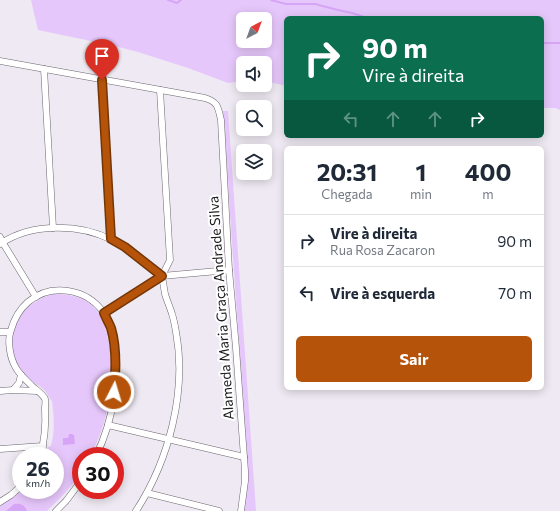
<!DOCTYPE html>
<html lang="pt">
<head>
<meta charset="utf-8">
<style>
	body { margin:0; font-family:Commissioner,sans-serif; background:#f2f2f3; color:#1f2937; height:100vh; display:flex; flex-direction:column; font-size:15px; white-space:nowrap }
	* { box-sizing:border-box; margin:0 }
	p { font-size:13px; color:#747a83 }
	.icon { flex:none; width:22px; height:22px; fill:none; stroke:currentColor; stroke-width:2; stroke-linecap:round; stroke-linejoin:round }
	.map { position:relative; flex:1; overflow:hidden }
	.side { position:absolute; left:284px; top:146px; width:260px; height:244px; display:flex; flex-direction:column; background:#fff; border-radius:6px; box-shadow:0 2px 10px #0003 }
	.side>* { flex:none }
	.hud { position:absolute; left:284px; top:16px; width:260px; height:122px; border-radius:6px; box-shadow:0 2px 10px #0003; background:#0b6e4f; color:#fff; overflow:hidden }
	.needle { width:26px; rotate:41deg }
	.tools { position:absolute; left:236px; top:12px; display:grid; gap:8px }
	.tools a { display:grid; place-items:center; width:36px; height:36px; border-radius:6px; background:#fff; box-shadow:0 2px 10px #0003; font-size:20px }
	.speed { position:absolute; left:12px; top:447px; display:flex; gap:8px; font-size:20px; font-weight:700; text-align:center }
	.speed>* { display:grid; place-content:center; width:52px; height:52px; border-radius:50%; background:#fff; box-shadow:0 2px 10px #0003; line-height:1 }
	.speed small { font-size:10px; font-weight:400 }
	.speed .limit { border:6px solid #d22; background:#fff; color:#111 }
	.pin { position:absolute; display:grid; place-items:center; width:34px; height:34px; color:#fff; margin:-41px -17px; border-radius:50% 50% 50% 0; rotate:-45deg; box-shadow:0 0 4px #0007 }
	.pin .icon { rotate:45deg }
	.me { position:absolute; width:44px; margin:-22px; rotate:5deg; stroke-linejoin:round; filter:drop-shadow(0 0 3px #0008) }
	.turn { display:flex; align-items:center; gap:14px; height:84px; padding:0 12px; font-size:18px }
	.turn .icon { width:52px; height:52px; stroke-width:2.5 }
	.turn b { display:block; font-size:28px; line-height:34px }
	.lanes { display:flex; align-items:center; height:38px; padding:0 12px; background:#0003; justify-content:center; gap:20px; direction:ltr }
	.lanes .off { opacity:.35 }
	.eta { display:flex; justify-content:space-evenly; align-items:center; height:68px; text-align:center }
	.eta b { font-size:24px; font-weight:700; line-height:28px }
	.action { display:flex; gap:8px; margin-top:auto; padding:8px 12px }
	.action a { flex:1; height:46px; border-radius:6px; background:#b45309; color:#fff; font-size:16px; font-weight:700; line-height:46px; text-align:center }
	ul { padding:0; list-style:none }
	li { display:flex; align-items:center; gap:12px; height:52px; padding:0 12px; border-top:1px solid #e0e1e3 }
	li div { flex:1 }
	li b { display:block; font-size:15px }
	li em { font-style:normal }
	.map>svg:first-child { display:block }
	.green { fill:#e6c7fb; fill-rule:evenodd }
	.water { fill:#d7a5f6 }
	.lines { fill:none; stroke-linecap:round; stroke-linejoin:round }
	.stream { stroke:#d7a5f6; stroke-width:2 }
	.street-casing { stroke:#6b666e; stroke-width:7 }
	.street { stroke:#fff; stroke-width:6 }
	.route-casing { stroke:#753606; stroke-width:10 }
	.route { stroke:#b45309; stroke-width:7 }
	.labels { text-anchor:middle; stroke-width:4; stroke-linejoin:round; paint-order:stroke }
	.street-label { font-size:14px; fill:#1d1c1f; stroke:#fff }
</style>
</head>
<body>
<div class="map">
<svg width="560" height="511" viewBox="0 0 560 511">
	<rect width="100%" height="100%" fill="#eee9f2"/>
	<g class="green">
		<path d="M31 0H560V110L555 108H542V18H286V86L265 81V63H243V81L228 83 188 68 138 52 115 46 38 30ZM243 19H265V41H243Z"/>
		<polygon points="223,111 228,111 256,511 242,511 247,461"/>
		<path d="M53 294C65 294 77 295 88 302 102 312 106 328 109 344 115 382 109 422 90 456H81C81 461 82 468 80 472 73 487 59 499 47 511H0V506L14 496 21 490H55V456H43L46 448 51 446C55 431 54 416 52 401 48 397 47 392 43 389 39 385 34 383 30 380 26 377 21 370 18 366 14 359 13 353 12 345 10 318 29 301 53 294Z"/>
	</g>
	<g class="water">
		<polygon points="69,434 72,434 74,435 75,444 63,445 63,438 68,438"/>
		<path d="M14 504C20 503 25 505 27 511H6Z"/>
	</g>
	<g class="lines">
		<g class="stream">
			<polyline points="168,0 177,3 181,0"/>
			<polyline points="271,0 286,4 315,4 338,10 352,13 367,18"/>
			<polyline points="542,43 560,43"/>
		</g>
		<g class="street-casing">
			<g id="street">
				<path d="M0 61 205 98C218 102 218 107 221 120L229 270 236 348 245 471V481L241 511"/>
				<polyline points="44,69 53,228"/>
				<polyline points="102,80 111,239"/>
				<polyline points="0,237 3,243 36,297"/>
				<path d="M0 244C31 223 79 223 112 240 130 249 146 263 162 276"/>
				<polyline points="162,276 229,270"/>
				<polyline points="104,313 162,276 170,260 160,90"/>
				<polyline points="0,332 10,332"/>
				<polyline points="13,390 19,383 21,375"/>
				<polyline points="0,391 13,390 37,391"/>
				<polyline points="108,425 244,457"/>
				<polyline points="0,449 43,446"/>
				<path d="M40 456C45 440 46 425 45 408 45 406 46 401 45 399 43 394 36 390 32 386 26 380 20 375 16 368 10 358 7 341 11 330 14 319 20 309 28 302 51 282 87 289 103 312 109 319 111 329 113 338 121 376 113 421 96 456"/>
				<polyline points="147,493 219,511"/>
				<polyline points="0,502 11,495 21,486"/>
				<polyline points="56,511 66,501 81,481"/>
				<path d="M136 511C169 460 187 392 176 332 175 326 174 320 172 314 170 307 167 301 165 294 164 288 163 282 162 276"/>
			</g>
		</g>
		<use href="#street" class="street"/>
	</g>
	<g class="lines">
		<g class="route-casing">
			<path id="route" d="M102 80 111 239 125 247 162 276 104 313C106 318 109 323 111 328 117 348 116 371 114 392"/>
		</g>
		<use href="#route" class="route"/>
	</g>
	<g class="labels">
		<g class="street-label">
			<text transform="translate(221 308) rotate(-94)" y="5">Alameda Maria Graça Andrade Silva</text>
		</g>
	</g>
</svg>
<div class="tools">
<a><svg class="needle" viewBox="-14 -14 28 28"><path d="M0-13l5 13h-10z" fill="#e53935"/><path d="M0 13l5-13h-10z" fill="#747a83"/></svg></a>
<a><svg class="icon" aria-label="sound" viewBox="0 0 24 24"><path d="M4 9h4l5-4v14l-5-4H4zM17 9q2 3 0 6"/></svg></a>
<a><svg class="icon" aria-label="search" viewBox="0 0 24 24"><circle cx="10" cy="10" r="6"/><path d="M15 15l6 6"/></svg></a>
<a><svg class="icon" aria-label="layers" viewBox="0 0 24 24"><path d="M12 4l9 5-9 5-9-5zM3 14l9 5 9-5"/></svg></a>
</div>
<div class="speed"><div>26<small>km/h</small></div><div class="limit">30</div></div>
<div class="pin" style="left:102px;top:80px;background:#d93025"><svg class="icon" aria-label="arrive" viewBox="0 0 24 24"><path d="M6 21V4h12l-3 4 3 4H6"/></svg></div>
<svg class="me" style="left:114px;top:392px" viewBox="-20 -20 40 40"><circle r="17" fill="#b45309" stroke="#fff" stroke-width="3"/><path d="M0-11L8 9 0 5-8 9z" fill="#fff"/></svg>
<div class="hud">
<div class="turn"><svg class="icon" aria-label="right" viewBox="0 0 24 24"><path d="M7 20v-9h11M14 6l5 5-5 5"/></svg><div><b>90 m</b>Vire à direita</div></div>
<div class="lanes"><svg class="icon off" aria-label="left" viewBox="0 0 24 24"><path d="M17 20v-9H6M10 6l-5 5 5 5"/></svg><svg class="icon off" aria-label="ahead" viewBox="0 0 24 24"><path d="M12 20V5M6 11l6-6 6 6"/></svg><svg class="icon off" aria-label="ahead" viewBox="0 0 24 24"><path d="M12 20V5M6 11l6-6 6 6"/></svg><svg class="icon" aria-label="right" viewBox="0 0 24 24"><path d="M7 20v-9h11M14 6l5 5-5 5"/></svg></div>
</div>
<section class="side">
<div class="eta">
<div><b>20:31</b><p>Chegada</p></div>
<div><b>1</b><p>min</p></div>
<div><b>400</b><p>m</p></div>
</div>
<ul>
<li><svg class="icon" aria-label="right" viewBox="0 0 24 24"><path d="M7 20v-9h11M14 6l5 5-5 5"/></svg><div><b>Vire à direita</b><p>Rua Rosa Zacaron</p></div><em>90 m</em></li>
<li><svg class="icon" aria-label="left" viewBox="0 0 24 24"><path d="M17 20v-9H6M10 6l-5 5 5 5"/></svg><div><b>Vire à esquerda</b></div><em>70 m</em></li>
</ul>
<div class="action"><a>Sair</a></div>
</section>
</div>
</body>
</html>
